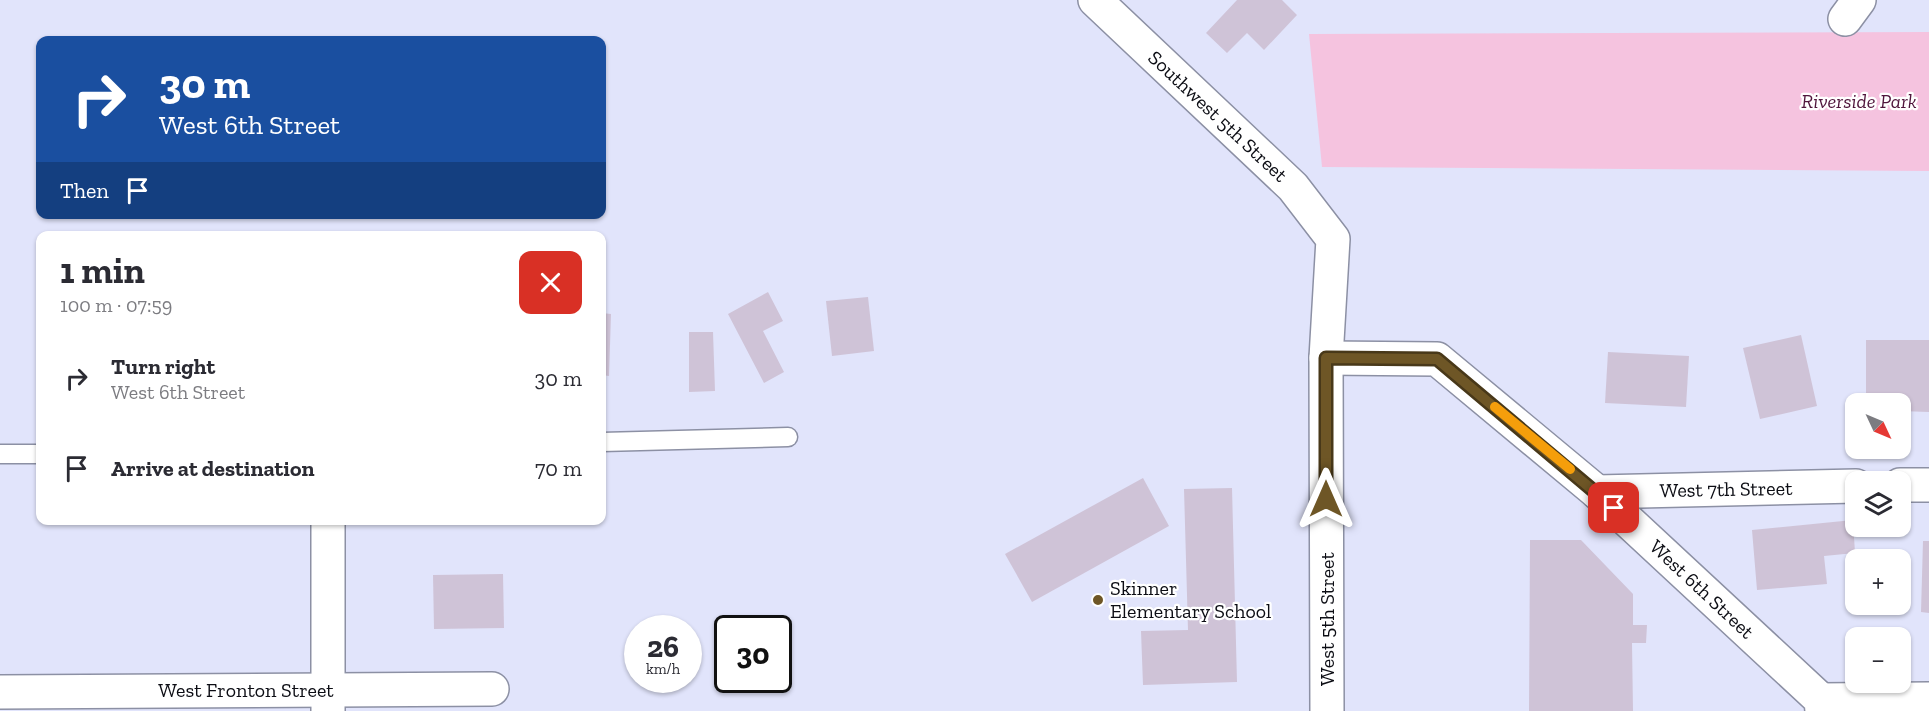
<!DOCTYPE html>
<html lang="en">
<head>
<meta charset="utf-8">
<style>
	body { margin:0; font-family:"Zilla Slab",serif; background:#f2f2f3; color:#2b2b33; height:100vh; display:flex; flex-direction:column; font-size:22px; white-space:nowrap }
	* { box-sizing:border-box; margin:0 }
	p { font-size:20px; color:#7c7c81 }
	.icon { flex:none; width:33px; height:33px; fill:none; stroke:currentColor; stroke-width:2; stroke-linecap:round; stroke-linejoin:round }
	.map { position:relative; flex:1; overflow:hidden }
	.drawer { position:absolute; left:36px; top:231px; width:570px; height:294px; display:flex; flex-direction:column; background:#fff; border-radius:12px; box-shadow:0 2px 4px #0004 }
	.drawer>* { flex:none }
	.hud { position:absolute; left:36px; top:36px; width:570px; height:183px; border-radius:12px; box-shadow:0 2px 4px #0004; background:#1a4fa0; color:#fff; overflow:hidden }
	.needle { width:39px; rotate:134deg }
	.buttons { position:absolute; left:1845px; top:393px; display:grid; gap:12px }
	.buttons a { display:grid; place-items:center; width:66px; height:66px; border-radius:12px; background:#fff; box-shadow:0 2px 4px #0004; font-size:30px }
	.speed { position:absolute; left:624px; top:615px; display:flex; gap:12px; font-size:30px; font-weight:700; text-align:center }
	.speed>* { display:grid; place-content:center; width:78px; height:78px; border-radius:50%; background:#fff; box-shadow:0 2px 4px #0004; line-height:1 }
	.speed small { font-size:15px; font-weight:400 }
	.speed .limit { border:3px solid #111; border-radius:9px; background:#fff; color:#111 }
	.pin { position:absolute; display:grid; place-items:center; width:51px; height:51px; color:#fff; margin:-26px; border-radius:12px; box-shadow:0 3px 9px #0006 }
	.me { position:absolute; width:66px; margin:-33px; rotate:0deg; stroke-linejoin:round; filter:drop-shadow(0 0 4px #0008) }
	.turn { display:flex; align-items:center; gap:21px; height:126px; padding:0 24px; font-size:27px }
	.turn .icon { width:78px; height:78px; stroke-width:2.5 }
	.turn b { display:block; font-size:42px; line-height:51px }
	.then { display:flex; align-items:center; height:57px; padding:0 24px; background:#0003; gap:12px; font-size:22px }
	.round { display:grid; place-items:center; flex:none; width:63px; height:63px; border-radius:12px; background:#f2f2f3 }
	.head { display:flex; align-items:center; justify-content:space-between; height:102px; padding:0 24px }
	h1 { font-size:36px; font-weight:800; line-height:45px }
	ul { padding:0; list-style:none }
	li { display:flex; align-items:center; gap:18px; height:90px; padding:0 24px }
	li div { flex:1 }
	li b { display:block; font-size:22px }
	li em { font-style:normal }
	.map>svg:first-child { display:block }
	.green { fill:#f5c3df }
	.building { fill:#cfc3d7 }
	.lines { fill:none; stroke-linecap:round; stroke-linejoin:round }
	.lane-casing { stroke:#8c90a4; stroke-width:21 }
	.street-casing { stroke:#8c90a4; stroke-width:36 }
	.lane { stroke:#fff; stroke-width:18 }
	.street { stroke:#fff; stroke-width:33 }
	.route-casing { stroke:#483819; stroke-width:15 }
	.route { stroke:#6e5626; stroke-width:10 }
	.slow { stroke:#f59e0b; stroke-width:10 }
	.poi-dot { fill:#6e5626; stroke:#fff; stroke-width:2 }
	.labels { text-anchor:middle; stroke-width:4.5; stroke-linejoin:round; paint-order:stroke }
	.park-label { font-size:20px; font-style:italic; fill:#50153c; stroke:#fff }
	.street-label { font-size:20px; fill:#0c0d14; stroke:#fff }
	.poi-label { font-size:20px; fill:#0c0d14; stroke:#fff; text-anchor:start }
</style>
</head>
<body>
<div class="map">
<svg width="1929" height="711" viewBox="0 0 1929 711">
	<rect width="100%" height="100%" fill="#e1e4fb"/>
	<polygon class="green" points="1929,32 1929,171 1322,167 1309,34"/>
	<g class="building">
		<polygon points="1237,0 1282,0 1297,15 1264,50 1247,33 1227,53 1206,33"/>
		<polygon points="768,292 783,321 763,331 784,372 764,383 728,314"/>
		<polygon points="868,297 874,351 832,356 826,301"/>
		<polygon points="602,313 611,314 609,376 602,375"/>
		<polygon points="689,332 713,332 715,391 689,392"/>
		<polygon points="1801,335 1817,406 1760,419 1743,348"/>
		<polygon points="1866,340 1929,340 1929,412 1900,411 1900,404 1866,404"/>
		<polygon points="1608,352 1689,356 1686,407 1605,403"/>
		<polygon points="1143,478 1169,526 1032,602 1005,554"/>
		<polygon points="1232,488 1237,682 1143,685 1141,631 1188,630 1184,489"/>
		<polygon points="1853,520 1855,553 1824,556 1827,584 1757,590 1752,530"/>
		<polygon points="1530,540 1581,540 1633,594 1633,625 1647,625 1646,643 1632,643 1633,711 1529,711"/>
		<polygon points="1923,541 1929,541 1929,613 1921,612"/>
		<polygon points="503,574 504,628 434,629 433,575"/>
	</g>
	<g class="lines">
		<g class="lane-casing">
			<g id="lane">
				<polyline points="602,442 788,437"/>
				<polyline points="0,454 40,454"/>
			</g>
		</g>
		<g class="street-casing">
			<g id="street">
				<polyline points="1095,0 1293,187 1333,239 1326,358 1327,711"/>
				<polyline points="1845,19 1859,0"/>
				<polyline points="1326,358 1437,359 1597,492 1821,700 1822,711"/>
				<polyline points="1900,485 1929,485"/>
				<polyline points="1597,492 1856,486"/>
				<polyline points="0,692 492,689"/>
				<polyline points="1821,700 1929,699"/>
				<polyline points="328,711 328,520"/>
			</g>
		</g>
		<use href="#lane" class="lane"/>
		<use href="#street" class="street"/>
	</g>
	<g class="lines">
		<g class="route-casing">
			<polyline id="route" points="1326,499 1326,358 1437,359 1614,508"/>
		</g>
		<use href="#route" class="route"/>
		<polyline class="slow" points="1495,407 1570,469"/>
	</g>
	<circle class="poi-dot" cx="1098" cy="600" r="6"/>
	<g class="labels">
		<g class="park-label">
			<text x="1859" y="108">Riverside Park</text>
		</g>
		<g class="street-label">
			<text transform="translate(1218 116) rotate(43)" y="7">Southwest 5th Street</text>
			<text transform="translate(1726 489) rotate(-1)" y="7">West 7th Street</text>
			<text transform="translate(1702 589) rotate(43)" y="7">West 6th Street</text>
			<text transform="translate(1327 619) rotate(-90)" y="7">West 5th Street</text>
			<text x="246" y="697">West Fronton Street</text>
		</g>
		<g class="poi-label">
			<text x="1110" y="595">Skinner<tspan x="1110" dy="23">Elementary School</tspan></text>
		</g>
	</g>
</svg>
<div class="buttons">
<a><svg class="needle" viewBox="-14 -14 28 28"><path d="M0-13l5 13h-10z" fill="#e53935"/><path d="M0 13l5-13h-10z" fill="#7c7c81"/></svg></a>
<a><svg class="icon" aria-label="layers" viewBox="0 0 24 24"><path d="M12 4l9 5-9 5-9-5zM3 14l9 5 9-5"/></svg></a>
<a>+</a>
<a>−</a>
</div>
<div class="speed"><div>26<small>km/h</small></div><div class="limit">30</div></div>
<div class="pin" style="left:1614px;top:508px;background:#d93025"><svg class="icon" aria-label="arrive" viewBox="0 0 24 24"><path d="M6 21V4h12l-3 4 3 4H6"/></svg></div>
<svg class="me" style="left:1326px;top:499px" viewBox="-20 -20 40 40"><path d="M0-17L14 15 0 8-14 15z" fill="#6e5626" stroke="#fff" stroke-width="4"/></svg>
<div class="hud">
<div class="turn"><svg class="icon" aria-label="right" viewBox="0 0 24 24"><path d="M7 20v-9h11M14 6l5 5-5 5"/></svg><div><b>30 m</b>West 6th Street</div></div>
<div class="then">Then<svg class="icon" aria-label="arrive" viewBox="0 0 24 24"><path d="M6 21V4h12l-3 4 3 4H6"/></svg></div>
</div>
<section class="drawer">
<div class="head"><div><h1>1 min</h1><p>100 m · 07:59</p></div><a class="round" style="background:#d93025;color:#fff"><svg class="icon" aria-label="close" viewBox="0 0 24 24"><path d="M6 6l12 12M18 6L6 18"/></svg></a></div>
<ul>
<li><svg class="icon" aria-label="right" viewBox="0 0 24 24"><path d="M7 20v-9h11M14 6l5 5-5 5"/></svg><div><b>Turn right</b><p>West 6th Street</p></div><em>30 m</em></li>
<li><svg class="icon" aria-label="arrive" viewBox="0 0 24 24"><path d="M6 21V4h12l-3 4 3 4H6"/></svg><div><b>Arrive at destination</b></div><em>70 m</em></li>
</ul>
</section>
</div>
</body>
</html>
